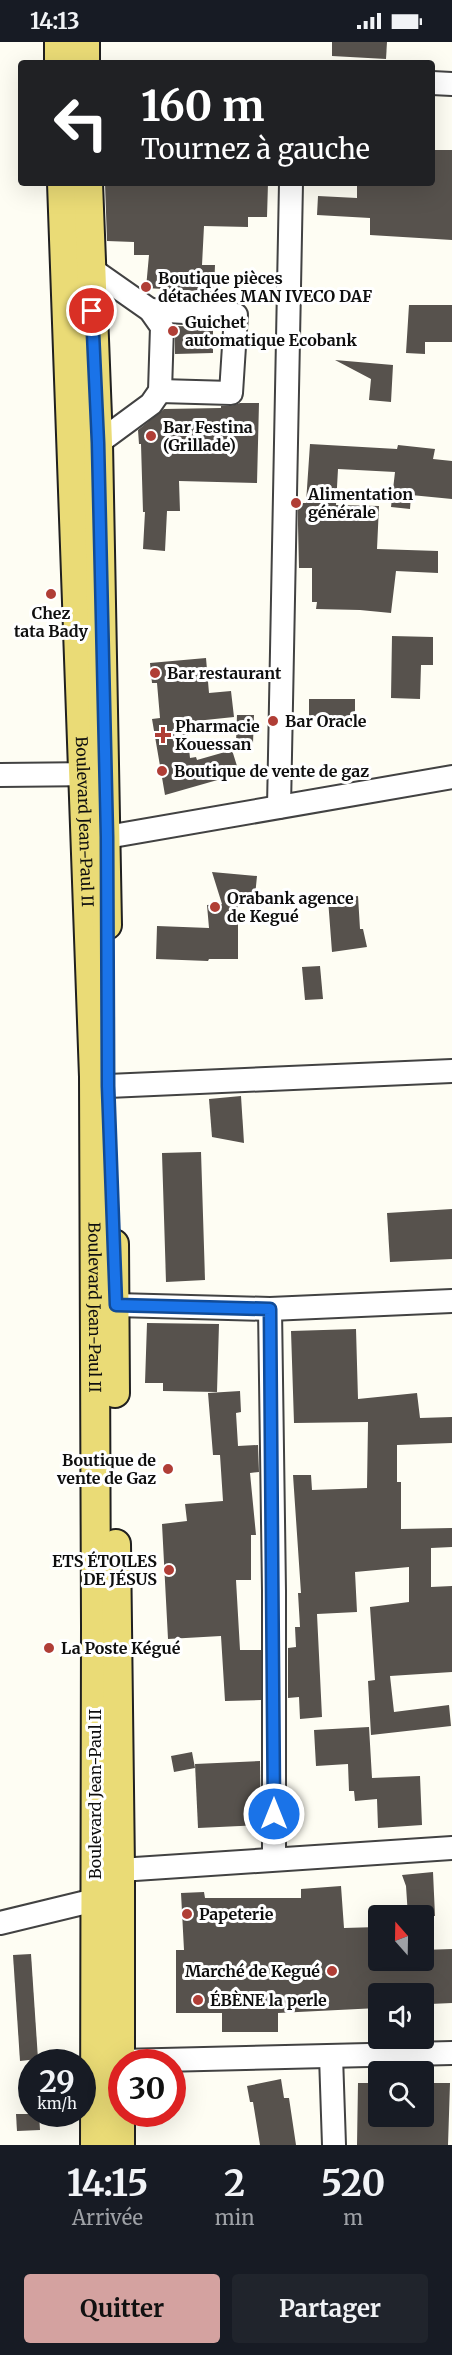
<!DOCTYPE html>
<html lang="fr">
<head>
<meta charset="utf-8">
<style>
	body { margin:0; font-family:Merriweather,serif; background:#20242c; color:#f1f3f6; height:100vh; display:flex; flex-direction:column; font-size:22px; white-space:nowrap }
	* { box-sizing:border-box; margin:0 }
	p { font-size:20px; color:#9ea1a6 }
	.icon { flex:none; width:33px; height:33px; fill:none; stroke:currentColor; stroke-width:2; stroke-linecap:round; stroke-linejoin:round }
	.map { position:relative; height:2103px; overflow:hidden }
	.drawer { display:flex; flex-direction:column; background:#171b24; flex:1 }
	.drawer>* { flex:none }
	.guide { position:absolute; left:18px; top:18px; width:417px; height:126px; border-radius:6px; box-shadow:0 6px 24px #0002; background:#202124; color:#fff; overflow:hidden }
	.needle { width:39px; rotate:340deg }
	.controls { position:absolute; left:368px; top:1863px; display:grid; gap:12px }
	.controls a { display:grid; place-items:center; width:66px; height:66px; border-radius:6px; background:#171b24; box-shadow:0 6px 24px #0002; font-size:30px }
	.speed { position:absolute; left:18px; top:2007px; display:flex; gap:12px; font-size:30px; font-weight:700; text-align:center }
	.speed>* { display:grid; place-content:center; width:78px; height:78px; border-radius:50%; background:#171b24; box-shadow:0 6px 24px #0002; line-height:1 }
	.speed small { font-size:15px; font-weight:400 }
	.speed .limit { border:9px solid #d22; background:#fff; color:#111 }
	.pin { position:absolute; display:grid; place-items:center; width:51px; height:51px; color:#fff; margin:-26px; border:3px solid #fff; border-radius:50%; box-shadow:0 2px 6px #0007 }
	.me { position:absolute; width:66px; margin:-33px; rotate:0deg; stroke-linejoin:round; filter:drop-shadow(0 0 4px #0008) }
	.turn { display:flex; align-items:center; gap:21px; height:126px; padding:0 24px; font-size:27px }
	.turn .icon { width:78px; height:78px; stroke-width:2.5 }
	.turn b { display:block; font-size:42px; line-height:51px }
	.eta { display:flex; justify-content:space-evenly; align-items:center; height:102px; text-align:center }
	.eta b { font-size:36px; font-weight:700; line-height:42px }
	.cta { display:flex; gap:12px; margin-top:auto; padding:12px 24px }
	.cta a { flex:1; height:69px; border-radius:6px; background:#d4a2a0; color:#111; font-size:24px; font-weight:700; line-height:69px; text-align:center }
	.cta a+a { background:#20242c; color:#f1f3f6 }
	.status { display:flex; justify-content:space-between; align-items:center; height:42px; padding:0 30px; background:#171b24; direction:ltr }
	.status svg { height:16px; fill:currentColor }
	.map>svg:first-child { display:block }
	.building { fill:#57524d }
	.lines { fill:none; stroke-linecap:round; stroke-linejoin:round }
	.minor-casing { stroke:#424242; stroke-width:26 }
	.major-casing { stroke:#202020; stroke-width:32 }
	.minor { stroke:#fff; stroke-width:22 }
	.major { stroke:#eadb76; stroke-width:28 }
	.route-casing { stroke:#114b97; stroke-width:15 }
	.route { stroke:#1a73e8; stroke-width:10 }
	.poi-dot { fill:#b03e36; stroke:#fff; stroke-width:2 }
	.labels { text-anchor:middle; stroke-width:6; stroke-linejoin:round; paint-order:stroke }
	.poi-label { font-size:16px; font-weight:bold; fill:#0f0f0f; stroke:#fff; text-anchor:start }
	.street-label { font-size:16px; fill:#0f0f0f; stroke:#fff }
</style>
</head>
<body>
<div class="status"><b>14:13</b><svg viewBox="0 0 49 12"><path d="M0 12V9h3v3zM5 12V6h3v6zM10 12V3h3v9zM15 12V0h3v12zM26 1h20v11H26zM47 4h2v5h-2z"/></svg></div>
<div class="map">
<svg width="452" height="2103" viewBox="0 0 452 2103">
	<rect width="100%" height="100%" fill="#fefdf3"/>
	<g class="building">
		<polygon points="332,0 387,0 386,17 332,14"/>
		<polygon points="432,108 452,108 452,198 370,193 370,176 317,173 318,154 357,156 357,141 432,141"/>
		<polygon points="105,141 268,141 267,175 248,175 248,185 204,184 202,223 215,223 214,250 146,246 149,213 134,213 134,200 107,199"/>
		<polygon points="409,263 452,263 452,300 425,300 425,312 406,311"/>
		<polygon points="175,284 213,285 213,311 175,312"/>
		<polygon points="335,318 393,323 391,360 369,358 371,337"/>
		<polygon points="240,361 259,361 257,441 179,439 180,469 167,469 165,509 143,507 145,470 143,470 141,402 139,402 138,388 164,367 221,366 221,364 231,364"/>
		<polygon points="310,402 397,407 398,403 435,407 433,417 452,419 452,457 411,453 410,467 391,465 395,430 338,427 336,463 379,464 377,507 438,509 438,531 396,529 391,571 360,568 316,567 317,560 312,560 312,526 299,526 298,483 298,461 306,461"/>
		<polygon points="392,594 433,595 433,623 421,623 420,657 391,656"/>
		<polygon points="206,616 209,651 231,649 234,675 186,680 190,716 196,715 197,718 232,708 237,724 226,727 228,735 165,753 152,677 160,676 157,641 152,641 150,621"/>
		<polygon points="309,657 355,657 355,676 309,675"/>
		<polygon points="237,673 254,673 253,701 236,700"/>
		<polygon points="212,830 257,834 254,864 238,862 238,917 209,917 208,919 156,917 157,884 209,886 207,863 222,862"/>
		<polygon points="358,854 360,887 363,887 367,905 332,910 328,857"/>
		<polygon points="320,924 323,957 305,958 302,925"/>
		<polygon points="241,1054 244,1101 212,1095 209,1057"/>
		<polygon points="201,1110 205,1238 166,1240 162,1111"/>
		<polygon points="452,1167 452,1217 390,1220 387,1171"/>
		<polygon points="147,1281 219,1282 217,1350 163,1349 163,1341 145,1341"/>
		<polygon points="356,1287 358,1357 417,1351 420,1376 452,1375 452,1401 397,1403 397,1440 401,1440 401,1487 452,1486 452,1505 431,1506 431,1545 452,1544 452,1630 390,1634 394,1670 449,1663 451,1684 371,1693 368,1639 375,1638 370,1565 409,1560 409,1525 355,1530 357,1570 317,1572 322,1675 300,1677 299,1655 288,1656 288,1606 296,1605 295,1585 300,1585 298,1551 301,1551 293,1433 311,1433 312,1448 367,1446 368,1380 294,1381 291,1289"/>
		<polygon points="240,1349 241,1370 236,1371 238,1404 258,1403 259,1430 250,1431 256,1493 251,1493 251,1538 236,1538 240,1608 261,1608 261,1658 225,1659 221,1594 168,1597 162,1482 187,1479 185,1462 223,1459 220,1413 213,1413 208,1351"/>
		<polygon points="369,1685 372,1736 420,1734 422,1783 378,1786 377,1757 355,1759 354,1749 349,1749 348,1722 316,1724 314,1688"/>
		<polygon points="192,1710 195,1726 174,1730 171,1714"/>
		<polygon points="260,1719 261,1783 198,1786 195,1722"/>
		<polygon points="433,1830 435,1874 408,1874 406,1844 402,1833"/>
		<polygon points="341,1844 344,1886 378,1885 378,1918 423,1918 423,1908 452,1907 452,1961 430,1962 429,1952 378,1952 378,1966 278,1971 278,1990 222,1990 222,1971 176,1971 176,1908 184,1908 181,1851 204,1850 205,1856 301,1856 301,1847"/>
		<polygon points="31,1912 38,2017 20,2019 13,1913"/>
		<polygon points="281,2037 284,2056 289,2056 296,2103 260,2103 253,2060 250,2060 247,2044"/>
		<polygon points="358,2041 378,2041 378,2074 423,2074 423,2041 450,2041 448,2103 357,2103"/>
		<polygon points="16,2072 39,2072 40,2088 17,2089"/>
	</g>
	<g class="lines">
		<g class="minor-casing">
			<g id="minor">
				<polyline points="432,41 452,42"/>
				<polyline points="90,226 150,268 162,285 160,349 151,362 98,401"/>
				<polyline points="150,268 236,273 231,351 160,349"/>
				<polyline points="0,733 97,732"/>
				<polyline points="279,765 291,141"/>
				<polyline points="107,795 452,735"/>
				<polyline points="108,1044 452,1029"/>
				<polyline points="116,1263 270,1267 452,1259"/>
				<polyline points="270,1267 274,1549 274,1816"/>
				<polyline points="120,1828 452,1806"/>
				<polyline points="0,1881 95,1858"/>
				<polyline points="331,2014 334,2103"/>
				<polyline points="120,2019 452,2011"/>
			</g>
		</g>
		<g class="major-casing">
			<g id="major">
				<polyline points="59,0 59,21"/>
				<polyline points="85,0 85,21"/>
				<path id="s1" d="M62 141 94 1035 96 1585 95 2103"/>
				<polyline points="88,141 98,401 107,883"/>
				<polyline points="114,1202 115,1351"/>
				<polyline points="116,1502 120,1828 120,2103"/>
			</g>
		</g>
		<use href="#minor" class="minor"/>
		<use href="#major" class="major"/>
	</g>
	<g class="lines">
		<g class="route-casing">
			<polyline id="route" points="92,269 98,401 107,795 108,1044 116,1263 270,1267 274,1772"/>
		</g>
		<use href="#route" class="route"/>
	</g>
	<g class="poi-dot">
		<circle cx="146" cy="245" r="6"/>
		<circle cx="173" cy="289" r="6"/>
		<circle cx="151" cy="394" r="6"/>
		<circle cx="296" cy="461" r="6"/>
		<circle cx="51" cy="552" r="6"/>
		<circle cx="155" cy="631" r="6"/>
		<circle cx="273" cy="679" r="6"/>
		<path d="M160 684h6v6h6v6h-6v6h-6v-6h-6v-6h6z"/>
		<circle cx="162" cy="729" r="6"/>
		<circle cx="215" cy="865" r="6"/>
		<circle cx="168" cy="1427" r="6"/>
		<circle cx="169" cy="1528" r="6"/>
		<circle cx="49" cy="1606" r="6"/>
		<circle cx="187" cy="1872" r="6"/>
		<circle cx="332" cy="1929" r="6"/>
		<circle cx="198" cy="1958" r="6"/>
	</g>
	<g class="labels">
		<g class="poi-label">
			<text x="158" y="242">Boutique pièces<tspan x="158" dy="18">détachées MAN IVECO DAF</tspan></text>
			<text x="185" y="286">Guichet<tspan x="185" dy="18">automatique Ecobank</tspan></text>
			<text x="163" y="391">Bar Festina<tspan x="163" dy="18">(Grillade)</tspan></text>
			<text x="308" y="458">Alimentation<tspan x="308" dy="18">générale</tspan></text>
			<text x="51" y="577" text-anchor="middle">Chez<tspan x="51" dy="18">tata Bady</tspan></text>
			<text x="167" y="637">Bar restaurant</text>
			<text x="285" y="685">Bar Oracle</text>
			<text x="175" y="690">Pharmacie<tspan x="175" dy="18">Kouessan</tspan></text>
			<text x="174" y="735">Boutique de vente de gaz</text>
			<text x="227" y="862">Orabank agence<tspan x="227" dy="18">de Kegué</tspan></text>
			<text x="156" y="1424" text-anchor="end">Boutique de<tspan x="156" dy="18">vente de Gaz</tspan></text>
			<text x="157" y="1525" text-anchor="end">ETS ÉTOILES<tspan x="157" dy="18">DE JÉSUS</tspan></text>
			<text x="61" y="1612">La Poste Kégué</text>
			<text x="199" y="1878">Papeterie</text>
			<text x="320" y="1935" text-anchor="end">Marché de Kegué</text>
			<text x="210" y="1964">ÉBÈNE la perle</text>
		</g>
		<g class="street-label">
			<text dy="6" stroke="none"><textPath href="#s1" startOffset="639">Boulevard Jean-Paul II</textPath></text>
			<text dy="6" stroke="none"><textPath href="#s1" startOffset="1125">Boulevard Jean-Paul II</textPath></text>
			<text transform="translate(95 1752) rotate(-90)" y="6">Boulevard Jean-Paul II</text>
		</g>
	</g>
</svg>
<div class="controls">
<a><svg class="needle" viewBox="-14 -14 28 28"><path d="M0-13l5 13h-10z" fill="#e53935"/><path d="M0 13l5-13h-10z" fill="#9ea1a6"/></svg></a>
<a><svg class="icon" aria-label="sound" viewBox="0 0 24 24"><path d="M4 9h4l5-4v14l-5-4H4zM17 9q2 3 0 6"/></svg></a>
<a><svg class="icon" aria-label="search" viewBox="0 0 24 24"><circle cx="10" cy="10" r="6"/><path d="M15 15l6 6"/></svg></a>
</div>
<div class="speed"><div>29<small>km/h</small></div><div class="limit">30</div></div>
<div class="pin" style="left:92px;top:269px;background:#d93025"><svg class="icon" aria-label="arrive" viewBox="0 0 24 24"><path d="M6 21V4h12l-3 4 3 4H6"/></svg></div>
<svg class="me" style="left:274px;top:1772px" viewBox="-20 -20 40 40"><circle r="17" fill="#1a73e8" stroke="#fff" stroke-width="3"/><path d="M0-11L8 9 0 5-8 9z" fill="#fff"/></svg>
<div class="guide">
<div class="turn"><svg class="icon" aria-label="left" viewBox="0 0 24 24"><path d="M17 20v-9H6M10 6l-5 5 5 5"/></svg><div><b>160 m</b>Tournez à gauche</div></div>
</div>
</div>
<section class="drawer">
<div class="eta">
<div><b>14:15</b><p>Arrivée</p></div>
<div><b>2</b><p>min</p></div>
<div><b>520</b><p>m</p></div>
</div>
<div class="cta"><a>Quitter</a><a>Partager</a></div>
</section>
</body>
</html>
